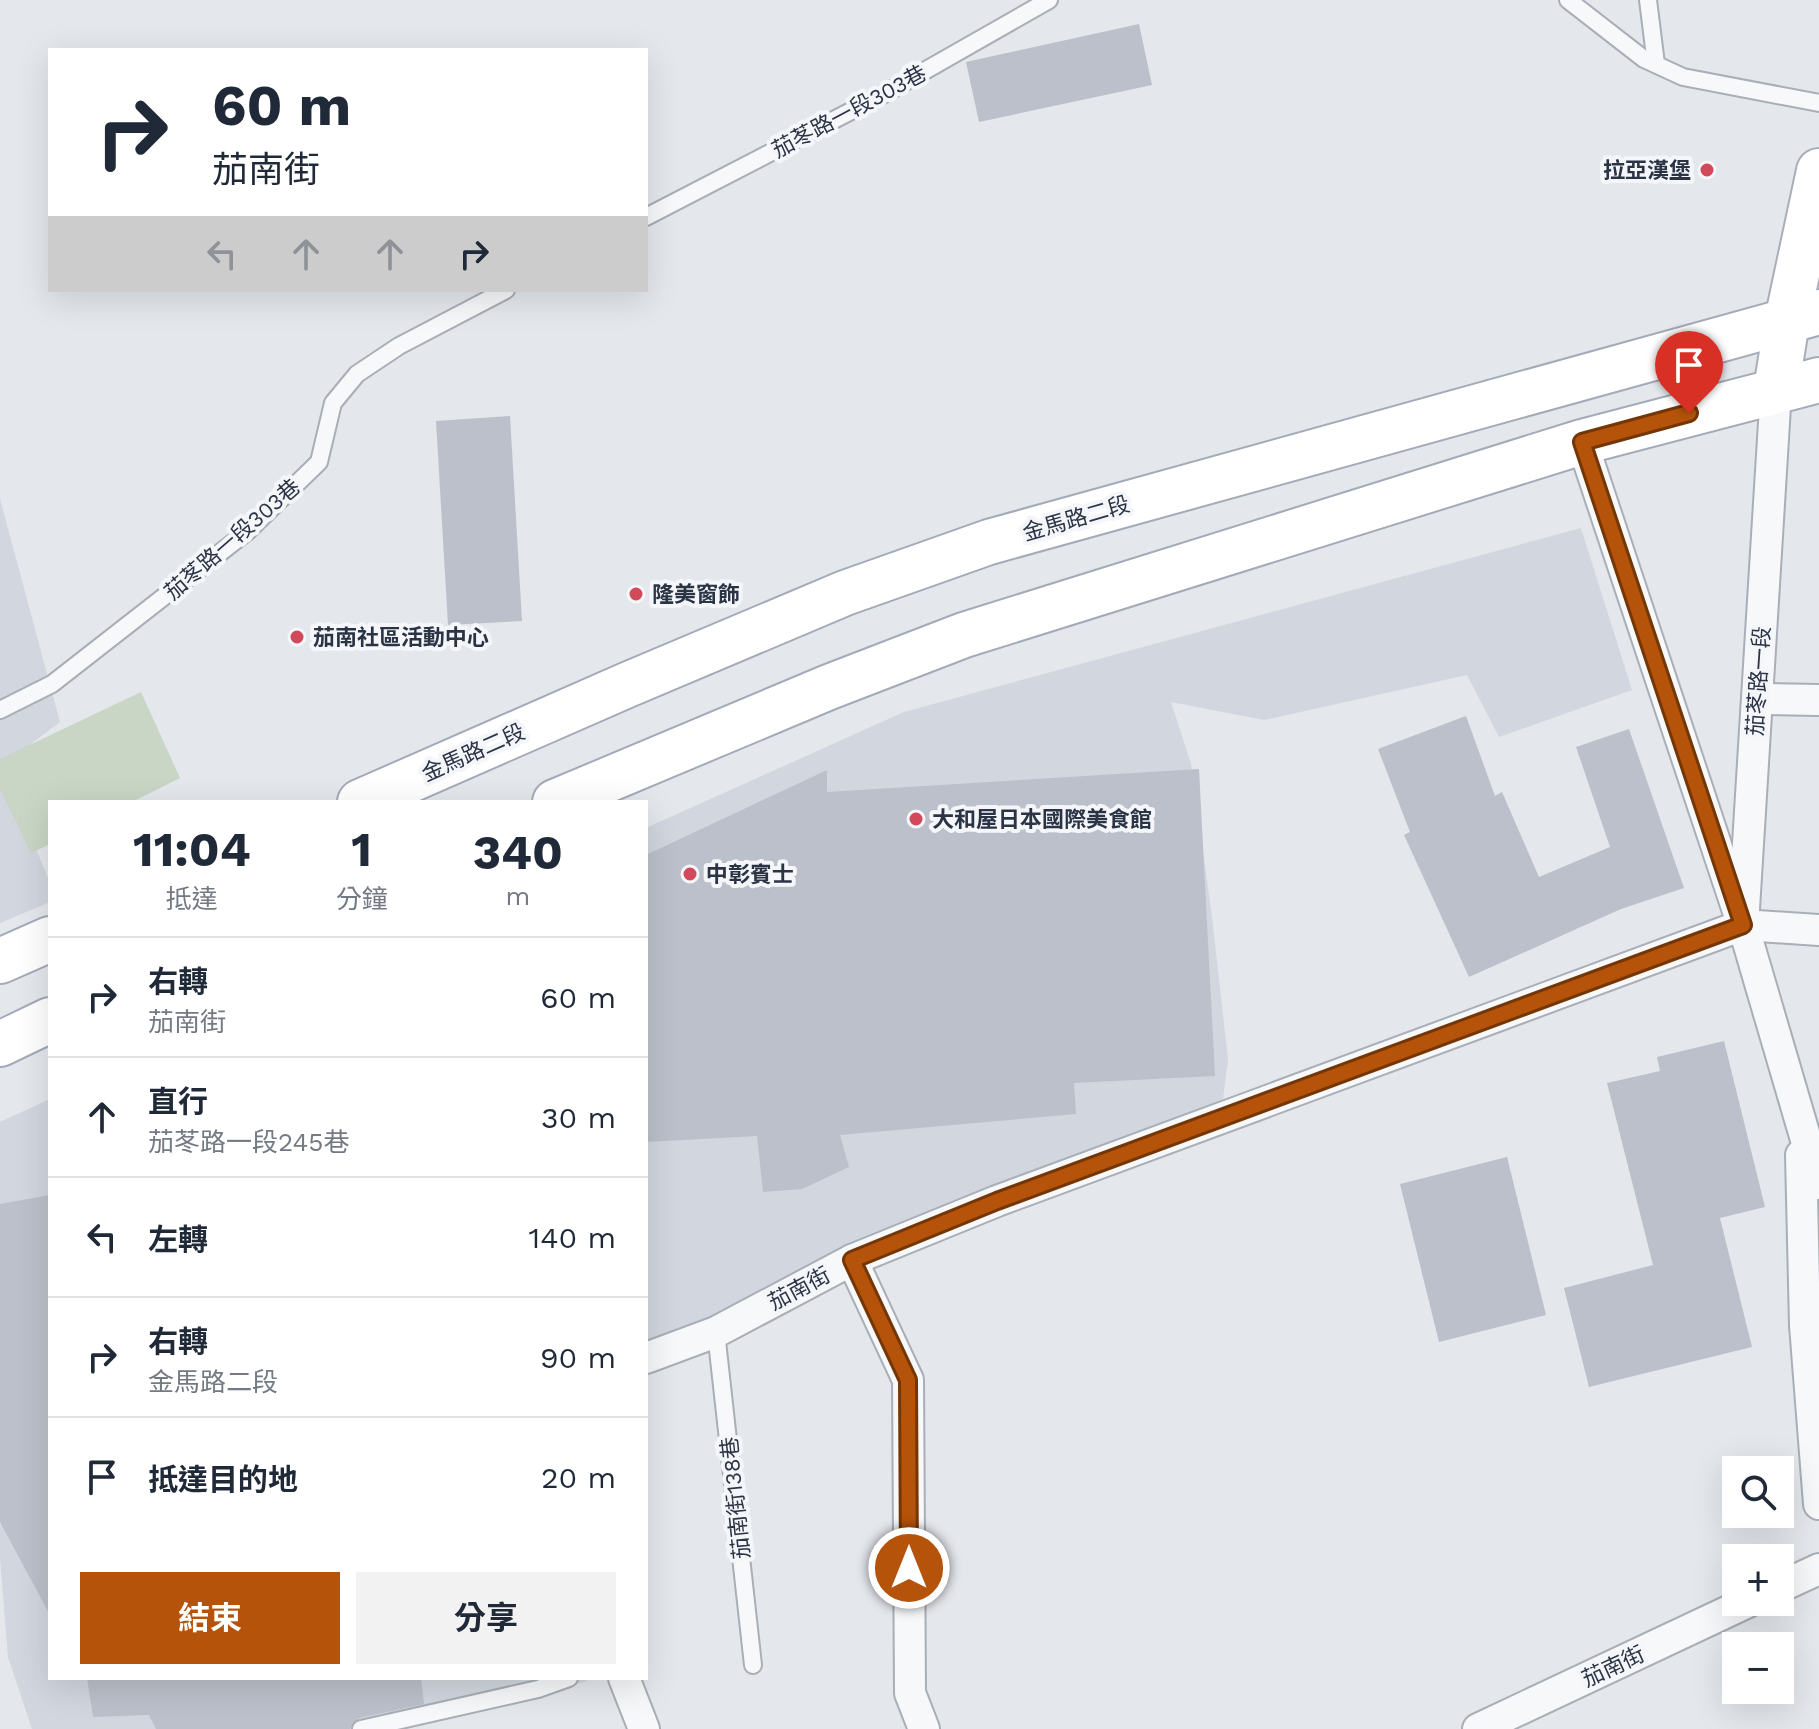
<!DOCTYPE html>
<html lang="zh-TW">
<head>
<meta charset="utf-8">
<style>
	body { margin:0; font-family:"Work Sans","Noto Sans TC",sans-serif; background:#f2f2f3; color:#1f2937; height:100vh; display:flex; flex-direction:column; font-size:30px; white-space:nowrap }
	* { box-sizing:border-box; margin:0 }
	p { font-size:26px; color:#747a83 }
	.icon { flex:none; width:44px; height:44px; fill:none; stroke:currentColor; stroke-width:2; stroke-linecap:round; stroke-linejoin:round }
	.map { position:relative; flex:1; overflow:hidden }
	.sheet { position:absolute; left:48px; top:800px; width:600px; height:880px; display:flex; flex-direction:column; background:#fff; border-radius:0px; box-shadow:0 8px 32px #0002 }
	.sheet>* { flex:none }
	.top-card { position:absolute; left:48px; top:48px; width:600px; height:244px; border-radius:0px; box-shadow:0 8px 32px #0002; background:#fff; color:#1f2937; overflow:hidden }
	.buttons { position:absolute; left:1722px; top:1456px; display:grid; gap:16px }
	.buttons a { display:grid; place-items:center; width:72px; height:72px; border-radius:0px; background:#fff; box-shadow:0 8px 32px #0002; font-size:40px }
	.pin { position:absolute; display:grid; place-items:center; width:68px; height:68px; color:#fff; margin:-82px -34px; border-radius:50% 50% 50% 0; rotate:-45deg; box-shadow:0 0 8px #0007 }
	.pin .icon { rotate:45deg }
	.me { position:absolute; width:88px; margin:-44px; rotate:0deg; stroke-linejoin:round; filter:drop-shadow(0 0 6px #0008) }
	.turn { display:flex; align-items:center; gap:28px; height:168px; padding:0 32px; font-size:36px }
	.turn .icon { width:104px; height:104px; stroke-width:2.5 }
	.turn b { display:block; font-size:56px; line-height:68px }
	.lanes { display:flex; align-items:center; height:76px; padding:0 32px; background:#0003; justify-content:center; gap:40px; direction:ltr }
	.lanes .off { opacity:.35 }
	.eta { display:flex; justify-content:space-evenly; align-items:center; height:136px; text-align:center }
	.eta b { font-size:48px; font-weight:700; line-height:56px }
	.primary-button { display:flex; gap:16px; margin-top:auto; padding:16px 32px }
	.primary-button a { flex:1; height:92px; border-radius:0px; background:#b45309; color:#fff; font-size:32px; font-weight:700; line-height:92px; text-align:center }
	.primary-button a+a { background:#f2f2f3; color:#1f2937 }
	ul { padding:0; list-style:none }
	li { display:flex; align-items:center; gap:24px; height:120px; padding:0 32px; border-top:2px solid #e0e1e3 }
	li div { flex:1 }
	li b { display:block; font-size:30px }
	li em { font-style:normal }
	.map>svg:first-child { display:block }
	.built { fill:#d2d6de }
	.green { fill:#c9d6c5 }
	.building { fill:#bbc0ca }
	.lines { fill:none; stroke-linecap:round; stroke-linejoin:round }
	.lane-casing { stroke:#a9aeb7; stroke-width:20 }
	.street-casing { stroke:#a9aeb7; stroke-width:34 }
	.secondary-casing { stroke:#a9aeb7; stroke-width:48 }
	.primary-casing { stroke:#a3abb8; stroke-width:48 }
	.lane { stroke:#f7f8fa; stroke-width:16 }
	.street { stroke:#f7f8fa; stroke-width:30 }
	.secondary { stroke:#fff; stroke-width:44 }
	.primary { stroke:#fff; stroke-width:44 }
	.route-casing { stroke:#753606; stroke-width:20 }
	.route { stroke:#b45309; stroke-width:14 }
	.poi-dot { fill:#d1495b; stroke:#f4f6f9; stroke-width:3 }
	.labels { text-anchor:middle; stroke-width:8; stroke-linejoin:round; paint-order:stroke }
	.street-label { font-size:22px; fill:#2b3445; stroke:#f4f6f9 }
	.poi-label { font-size:22px; font-weight:bold; fill:#2b3445; stroke:#f4f6f9; text-anchor:start }
</style>
</head>
<body>
<div class="map">
<svg width="1819" height="1729" viewBox="0 0 1819 1729">
	<rect width="100%" height="100%" fill="#e4e7ec"/>
	<g class="built">
		<polygon points="0,499 60,722 2,766 50,883 50,902 0,923"/>
		<polygon points="1581,528 1632,690 1499,737 1467,675 1264,720 1171,702 1191,764 1212,917 1228,1059 1220,1123 646,1356 646,828 904,712"/>
		<polygon points="50,1099 50,1678 590,1678 585,1682 370,1729 32,1729 8,1657 0,1558 0,1527 8,1481 0,1463 0,1122"/>
	</g>
	<polygon class="green" points="141,692 180,778 132,802 50,802 50,844 31,853 0,789 0,759"/>
	<g class="building">
		<polygon points="1139,24 1152,85 979,122 966,62"/>
		<polygon points="510,416 522,621 448,625 436,421"/>
		<polygon points="1466,716 1495,796 1502,792 1539,877 1610,847 1576,747 1629,729 1684,888 1621,909 1469,977 1404,835 1410,832 1378,749"/>
		<polygon points="1199,769 1215,1076 1074,1083 1076,1114 840,1135 849,1167 802,1189 763,1192 757,1136 646,1142 646,855 827,770 827,792"/>
		<polygon points="1724,1041 1765,1207 1720,1218 1752,1347 1589,1387 1564,1288 1653,1265 1607,1083 1660,1071 1657,1057"/>
		<polygon points="1507,1157 1546,1315 1439,1342 1400,1184"/>
		<polygon points="50,1195 50,1615 0,1522 0,1204"/>
		<polygon points="87,1678 421,1678 424,1704 359,1718 350,1729 156,1729 149,1715 93,1717"/>
	</g>
	<g class="lines">
		<g class="lane-casing">
			<g id="lane">
				<polyline points="1568,0 1644,59 1683,77 1819,103"/>
				<polyline points="1648,0 1656,64"/>
				<polyline points="646,217 884,94 1049,0"/>
				<polyline points="0,710 52,684 248,531 319,462 333,403 357,374 399,346 506,290"/>
				<polyline points="716,1332 753,1665"/>
				<polyline points="361,1729 538,1689 569,1678"/>
			</g>
		</g>
		<g class="street-casing">
			<g id="street">
				<polyline points="1776,390 1743,925 1819,1184"/>
				<polyline points="1582,442 1738,911"/>
				<polyline points="1757,699 1819,700"/>
				<polyline points="1801,1155 1805,1325"/>
				<polyline points="852,1260 908,1380 910,1693 924,1729"/>
				<polyline points="1819,1313 1805,1325 1819,1504"/>
				<polyline points="646,1358 716,1332 852,1260 997,1201 1743,925 1819,930"/>
				<polyline points="1780,1587 1819,1569"/>
				<polyline points="624,1678 644,1729"/>
				<polyline points="1478,1729 1748,1602"/>
			</g>
		</g>
		<g class="secondary-casing">
			<polyline id="secondary" points="1776,390 1787,321 1819,171"/>
		</g>
		<g class="primary-casing">
			<g id="primary">
				<polyline points="360,802 627,685 845,593 989,542 1819,312"/>
				<polyline points="555,802 829,687 964,635 1582,442 1819,380"/>
				<polyline points="0,961 50,939"/>
				<polyline points="0,1044 50,1020"/>
			</g>
		</g>
		<use href="#lane" class="lane"/>
		<use href="#street" class="street"/>
		<use href="#secondary" class="secondary"/>
		<use href="#primary" class="primary"/>
	</g>
	<g class="lines">
		<g class="route-casing">
			<polyline id="route" points="909,1568 908,1380 852,1260 997,1201 1743,925 1582,442 1689,413"/>
		</g>
		<use href="#route" class="route"/>
	</g>
	<g class="poi-dot">
		<circle cx="1707" cy="170" r="8"/>
		<circle cx="636" cy="594" r="8"/>
		<circle cx="297" cy="637" r="8"/>
		<circle cx="916" cy="819" r="8"/>
		<circle cx="690" cy="874" r="8"/>
	</g>
	<g class="labels">
		<g class="street-label">
			<text transform="translate(849 111) rotate(-28)" y="8">茄苳路一段303巷</text>
			<text transform="translate(1076 518) rotate(-16)" y="8">金馬路二段</text>
			<text transform="translate(232 539) rotate(-41)" y="8">茄苳路一段303巷</text>
			<text transform="translate(1758 681) rotate(-86)" y="8">茄苳路一段</text>
			<text transform="translate(473 752) rotate(-24)" y="8">金馬路二段</text>
			<text transform="translate(799 1288) rotate(-28)" y="8">茄南街</text>
			<text transform="translate(735 1498) rotate(-96)" y="8">茄南街138巷</text>
			<text transform="translate(1613 1666) rotate(-25)" y="8">茄南街</text>
		</g>
		<g class="poi-label">
			<text x="1691" y="178" text-anchor="end">拉亞漢堡</text>
			<text x="652" y="602">隆美窗飾</text>
			<text x="313" y="645">茄南社區活動中心</text>
			<text x="932" y="827">大和屋日本國際美食館</text>
			<text x="706" y="882">中彰賓士</text>
		</g>
	</g>
</svg>
<div class="buttons">
<a><svg class="icon" aria-label="search" viewBox="0 0 24 24"><circle cx="10" cy="10" r="6"/><path d="M15 15l6 6"/></svg></a>
<a>+</a>
<a>−</a>
</div>
<div class="pin" style="left:1689px;top:413px;background:#d93025"><svg class="icon" aria-label="arrive" viewBox="0 0 24 24"><path d="M6 21V4h12l-3 4 3 4H6"/></svg></div>
<svg class="me" style="left:909px;top:1568px" viewBox="-20 -20 40 40"><circle r="17" fill="#b45309" stroke="#fff" stroke-width="3"/><path d="M0-11L8 9 0 5-8 9z" fill="#fff"/></svg>
<div class="top-card">
<div class="turn"><svg class="icon" aria-label="right" viewBox="0 0 24 24"><path d="M7 20v-9h11M14 6l5 5-5 5"/></svg><div><b>60 m</b>茄南街</div></div>
<div class="lanes"><svg class="icon off" aria-label="left" viewBox="0 0 24 24"><path d="M17 20v-9H6M10 6l-5 5 5 5"/></svg><svg class="icon off" aria-label="ahead" viewBox="0 0 24 24"><path d="M12 20V5M6 11l6-6 6 6"/></svg><svg class="icon off" aria-label="ahead" viewBox="0 0 24 24"><path d="M12 20V5M6 11l6-6 6 6"/></svg><svg class="icon" aria-label="right" viewBox="0 0 24 24"><path d="M7 20v-9h11M14 6l5 5-5 5"/></svg></div>
</div>
<section class="sheet">
<div class="eta">
<div><b>11:04</b><p>抵達</p></div>
<div><b>1</b><p>分鐘</p></div>
<div><b>340</b><p>m</p></div>
</div>
<ul>
<li><svg class="icon" aria-label="right" viewBox="0 0 24 24"><path d="M7 20v-9h11M14 6l5 5-5 5"/></svg><div><b>右轉</b><p>茄南街</p></div><em>60 m</em></li>
<li><svg class="icon" aria-label="ahead" viewBox="0 0 24 24"><path d="M12 20V5M6 11l6-6 6 6"/></svg><div><b>直行</b><p>茄苳路一段245巷</p></div><em>30 m</em></li>
<li><svg class="icon" aria-label="left" viewBox="0 0 24 24"><path d="M17 20v-9H6M10 6l-5 5 5 5"/></svg><div><b>左轉</b></div><em>140 m</em></li>
<li><svg class="icon" aria-label="right" viewBox="0 0 24 24"><path d="M7 20v-9h11M14 6l5 5-5 5"/></svg><div><b>右轉</b><p>金馬路二段</p></div><em>90 m</em></li>
<li><svg class="icon" aria-label="arrive" viewBox="0 0 24 24"><path d="M6 21V4h12l-3 4 3 4H6"/></svg><div><b>抵達目的地</b></div><em>20 m</em></li>
</ul>
<div class="primary-button"><a>結束</a><a>分享</a></div>
</section>
</div>
</body>
</html>
